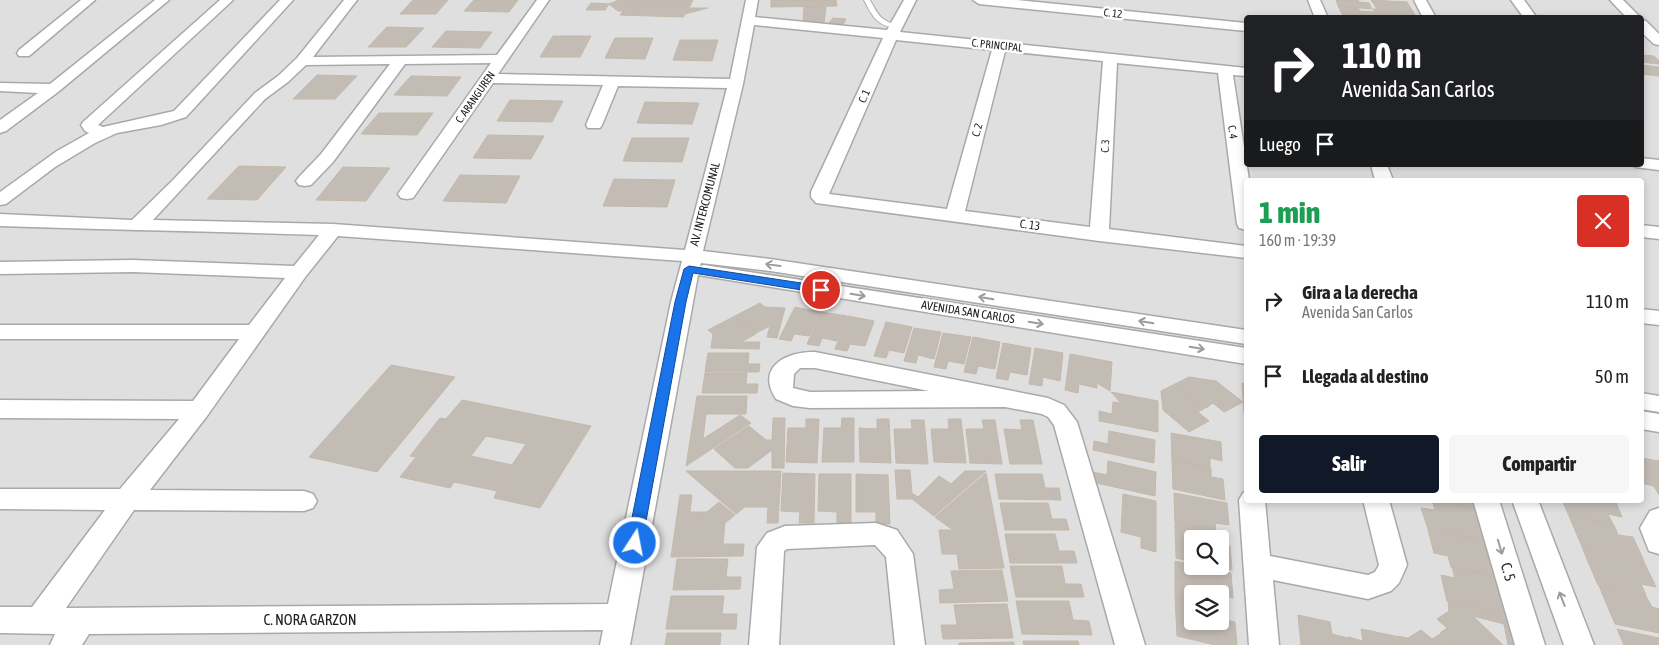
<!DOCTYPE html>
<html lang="es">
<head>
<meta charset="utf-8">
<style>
	body { margin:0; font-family:"Asap Condensed",sans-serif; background:#f6f6f6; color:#222; height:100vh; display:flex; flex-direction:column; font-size:19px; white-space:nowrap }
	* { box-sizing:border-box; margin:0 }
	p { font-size:16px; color:#767676 }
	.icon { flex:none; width:28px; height:28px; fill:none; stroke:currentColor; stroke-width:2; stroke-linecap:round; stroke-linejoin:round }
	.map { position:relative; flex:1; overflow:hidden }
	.side { position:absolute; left:1244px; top:178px; width:400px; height:325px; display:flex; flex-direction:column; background:#fff; border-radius:5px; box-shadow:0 2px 8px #0003 }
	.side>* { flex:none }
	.guide { position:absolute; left:1244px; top:15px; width:400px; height:152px; border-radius:5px; box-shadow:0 2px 8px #0003; background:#202124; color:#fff; overflow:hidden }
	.tools { position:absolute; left:1184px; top:530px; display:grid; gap:10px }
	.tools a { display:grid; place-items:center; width:45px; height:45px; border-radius:5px; background:#fff; box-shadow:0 2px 8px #0003; font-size:25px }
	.pin { position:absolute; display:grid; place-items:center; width:42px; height:42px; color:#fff; margin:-21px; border:2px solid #fff; border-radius:50%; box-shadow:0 1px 5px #0007 }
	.me { position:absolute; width:55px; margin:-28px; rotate:11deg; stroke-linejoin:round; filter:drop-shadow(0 0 4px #0008) }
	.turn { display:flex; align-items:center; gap:18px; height:105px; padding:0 15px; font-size:22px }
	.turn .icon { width:65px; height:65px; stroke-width:2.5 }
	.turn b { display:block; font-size:35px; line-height:42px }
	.then { display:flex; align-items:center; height:48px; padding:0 15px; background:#0003; gap:10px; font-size:19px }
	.round { display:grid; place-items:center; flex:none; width:52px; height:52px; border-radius:5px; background:#f6f6f6 }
	.summary { display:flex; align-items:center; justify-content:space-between; height:85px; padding:0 15px }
	h1 { font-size:30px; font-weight:800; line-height:38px; color:#1e9e55 }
	.cta { display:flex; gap:10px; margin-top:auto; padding:10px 15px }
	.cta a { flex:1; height:58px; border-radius:5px; background:#111827; color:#fff; font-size:20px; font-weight:800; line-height:58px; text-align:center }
	.cta a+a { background:#f6f6f6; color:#222 }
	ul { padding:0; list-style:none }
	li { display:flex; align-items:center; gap:15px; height:75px; padding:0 15px }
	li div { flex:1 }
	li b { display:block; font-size:19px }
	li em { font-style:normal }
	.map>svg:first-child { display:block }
	.residential { fill:#e0dfdf; fill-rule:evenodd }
	.building { fill:#c3bcb5; stroke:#c4b8aa; fill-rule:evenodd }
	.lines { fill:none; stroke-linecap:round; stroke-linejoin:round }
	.lane-casing { stroke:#a9a9a9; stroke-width:2 }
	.street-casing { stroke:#a9a9a9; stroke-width:3 }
	.lane { fill:#fff; fill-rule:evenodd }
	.street { fill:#fff; fill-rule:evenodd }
	.oneway { stroke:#9c9c9c }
	.route { fill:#1a73e8; stroke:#114b97 }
	.labels { text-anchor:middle; stroke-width:5; stroke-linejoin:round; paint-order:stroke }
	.far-street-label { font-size:11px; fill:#222; stroke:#fff }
	.street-label { font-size:12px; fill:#222; stroke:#fff }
	.near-street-label { font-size:15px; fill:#222; stroke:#fff }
</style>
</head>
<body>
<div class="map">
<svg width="1659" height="645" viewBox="0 0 1659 645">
	<rect width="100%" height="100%" fill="#f2f0e9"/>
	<path class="residential" d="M0 0H1659V645H0ZM1246 18H1641V165H1246ZM1246 180H1641V500H1246ZM1192 539H1220V566H1192ZM1192 594H1220V621H1192Z"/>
	<g class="building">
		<polygon points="413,0 448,0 436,14 400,14"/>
		<polygon points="474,0 518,0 509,12 464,11"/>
		<polygon points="619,0 693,0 689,8 708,8 685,14 683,17 620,15 623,11 618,11 609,4"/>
		<polygon points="771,0 836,0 837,6 771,7"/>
		<polygon points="1336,0 1358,0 1359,2 1369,3 1372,9 1338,6"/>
		<polygon points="1371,0 1407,2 1417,18 1343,16 1338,6 1358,8 1360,11 1375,12 1373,9 1377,9"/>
		<polygon points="591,3 609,4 605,10 586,10"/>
		<polygon points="804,7 826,7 824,23 803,20"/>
		<polygon points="833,18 846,19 843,25 829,23"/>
		<polygon points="387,27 424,28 406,47 368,47"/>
		<polygon points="446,31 492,32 480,48 432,47"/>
		<polygon points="553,36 591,36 580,57 540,57"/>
		<polygon points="615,38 653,38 645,59 605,58"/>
		<polygon points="680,40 718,40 712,61 673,60"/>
		<polygon points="1641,55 1654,56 1659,61 1659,64 1641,62"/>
		<polygon points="1641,65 1659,67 1659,76 1641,74"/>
		<polygon points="317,75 357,76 335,99 293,99"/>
		<polygon points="411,76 461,77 447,96 394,95"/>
		<polygon points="510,100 563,101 552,122 497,121"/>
		<polygon points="645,102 699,103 692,124 637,123"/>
		<polygon points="379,113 433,113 417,135 361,134"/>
		<polygon points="488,135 544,136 531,159 473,158"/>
		<polygon points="632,138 689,138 682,162 623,161"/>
		<polygon points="239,166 286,167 257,200 207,199"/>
		<polygon points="343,167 390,168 366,201 316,200"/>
		<polygon points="460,175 520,176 506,203 443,201"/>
		<polygon points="614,179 675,180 667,207 603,206"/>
		<polygon points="760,303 765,307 785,308 777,338 767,337 770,326 756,333 735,316"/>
		<polygon points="795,307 820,312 809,336 794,334 791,341 779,339"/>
		<polygon points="821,312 847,316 837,341 822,338 819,346 807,344"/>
		<polygon points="735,316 756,334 741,342 760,342 759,349 711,348 713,334 708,330"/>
		<polygon points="848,316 874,321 865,346 850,344 847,351 835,349"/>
		<polygon points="886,322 912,327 904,353 889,350 886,358 874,356"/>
		<polygon points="914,328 941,332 934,359 918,355 916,363 904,361"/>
		<polygon points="943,333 971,337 964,364 948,361 946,369 934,367"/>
		<polygon points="973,337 1000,342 995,369 978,366 976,374 964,372"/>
		<polygon points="1003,343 1031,348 1027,375 1010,372 1008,380 996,378"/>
		<polygon points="1035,348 1063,353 1060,381 1043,377 1042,386 1029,384"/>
		<polygon points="708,353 749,353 748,364 760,364 759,372 705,372"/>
		<polygon points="1070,354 1112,362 1110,391 1097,383 1097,388 1079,384 1078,393 1065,390"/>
		<polygon points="391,365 455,377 377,472 309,457"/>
		<polygon points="705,373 747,373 746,384 758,384 757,393 702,393"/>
		<polygon points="1189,377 1216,381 1243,402 1224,412 1213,403 1206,408 1175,384"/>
		<polygon points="1242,383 1246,384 1246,415 1244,414"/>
		<polygon points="1175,384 1205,408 1198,412 1209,421 1189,432 1163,410 1161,391"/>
		<polygon points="1111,392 1158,401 1158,432 1099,421 1099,411 1112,414 1113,402 1121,403"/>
		<polygon points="697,396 747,396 746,414 706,414 703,439 740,415 751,423 686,466"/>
		<path d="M462 400 591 426 540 508 494 498 497 491 454 482 450 488 400 477 416 457 410 456 440 418 446 419ZM486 436 526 444 512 465 471 456Z"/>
		<polygon points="773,418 785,418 784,468 772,468 772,450 748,468 735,468 714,449 749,426 766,440 772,440"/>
		<polygon points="842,418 854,418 854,462 822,462 824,428 841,428"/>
		<polygon points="806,419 819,419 817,463 786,462 788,428 806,428"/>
		<polygon points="877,419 889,419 891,463 860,462 859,428 877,429"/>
		<polygon points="948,419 961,419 966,463 934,462 931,429 949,429"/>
		<polygon points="911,420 924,420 928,464 896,463 894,429 912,429"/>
		<polygon points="982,420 995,420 1002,464 970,463 966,429 984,429"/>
		<polygon points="1020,420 1033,420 1042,464 1010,464 1004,429 1022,430"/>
		<polygon points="1109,431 1155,440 1154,463 1093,450 1094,441 1108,444"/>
		<polygon points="1171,433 1221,442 1222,461 1210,458 1210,467 1172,460"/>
		<polygon points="1641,458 1659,461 1659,495 1654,486 1641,483"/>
		<polygon points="1172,460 1211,468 1211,477 1223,479 1225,500 1173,489"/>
		<polygon points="1108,461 1156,472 1155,496 1092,482 1093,472 1107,475"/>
		<polygon points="895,470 910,470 912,493 918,497 939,476 951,484 965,471 986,471 934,516 912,499 897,499"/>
		<polygon points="686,471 781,471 778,523 767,523 768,507 745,507 736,514"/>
		<polygon points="783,473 815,474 814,523 799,523 800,512 781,511"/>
		<polygon points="986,473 1004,568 959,569 957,554 942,554 939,530 953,530 935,517"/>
		<polygon points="819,474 851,474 851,523 837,523 837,512 818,511"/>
		<polygon points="856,474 888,475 890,524 876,524 876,512 856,512"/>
		<polygon points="995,474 1042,474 1045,488 1059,488 1061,500 999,499"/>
		<polygon points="1174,493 1227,503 1229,525 1215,523 1216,532 1175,524"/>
		<polygon points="1123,494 1156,501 1156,552 1141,548 1141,537 1121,532"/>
		<polygon points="680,495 692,495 690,512 707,512 719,502 735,515 725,523 723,544 744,544 743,556 671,557"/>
		<polygon points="1432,500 1474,508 1485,541 1428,529 1421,508 1435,510"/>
		<polygon points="1433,500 1472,500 1474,508"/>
		<polygon points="1562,500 1615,500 1622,517 1608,514 1613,524 1569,516"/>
		<polygon points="1000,503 1048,503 1052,519 1066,519 1069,530 1005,530"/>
		<polygon points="1569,516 1614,525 1618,535 1633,537 1644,561 1583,549"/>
		<polygon points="1175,525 1216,533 1217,539 1192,539 1192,562 1176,558"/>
		<polygon points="1428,530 1485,541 1497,576 1451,567 1448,556 1434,553"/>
		<polygon points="1005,534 1055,534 1059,551 1074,551 1077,563 1010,563"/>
		<polygon points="1220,544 1230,546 1232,570 1214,566 1220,566"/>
		<polygon points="1583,550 1644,562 1656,587 1641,584 1646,595 1598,585"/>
		<polygon points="677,559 728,559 726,577 741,577 740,589 673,590"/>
		<polygon points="1175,561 1231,573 1233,598 1220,594 1192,594 1192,601 1175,597"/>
		<polygon points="1010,566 1062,566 1065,584 1081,584 1084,597 1016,597"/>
		<polygon points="1452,567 1497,577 1510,614 1447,601 1441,575 1455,578"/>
		<polygon points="1002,570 1008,601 940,603 939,590 954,589 951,571"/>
		<polygon points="1599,586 1646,596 1652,607 1659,609 1659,633 1615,624"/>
		<polygon points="671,596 724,596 722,614 737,614 736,629 666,629"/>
		<polygon points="1175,598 1192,601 1192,621 1220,621 1220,607 1221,619 1235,622 1237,645 1215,645 1177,636"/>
		<polygon points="1016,601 1069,601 1073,620 1089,621 1092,635 1022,634"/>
		<polygon points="1448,601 1510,615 1517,645 1508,645 1504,624 1473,616 1503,645 1453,645 1440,633 1447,628 1437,619 1449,611"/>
		<polygon points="1007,604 1013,638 943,639 941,625 957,625 954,605"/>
		<polygon points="1298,615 1330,622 1332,634 1348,638 1349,645 1301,645"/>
		<polygon points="1361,629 1395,636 1397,645 1350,645 1348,637 1363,641"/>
		<polygon points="1617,629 1659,638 1659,645 1624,645"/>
		<polygon points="1421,630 1432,639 1440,634 1452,645 1398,645 1396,636 1408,638"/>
		<polygon points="667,633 721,633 720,645 665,645"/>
		<polygon points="1023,641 1078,641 1079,645 1024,645"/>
		<polygon points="1014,642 1014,645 959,645 959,643"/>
	</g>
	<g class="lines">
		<g class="lane-casing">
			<path id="lane" d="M864 0H870C879 16 880 20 898 25V27C878 28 872 16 864 0Z"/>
		</g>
		<g class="street-casing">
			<g id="street">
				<polygon points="81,0 95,0 29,56 19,56 17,53 19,50"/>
				<polygon points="155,0 169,0 58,92 6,131 0,133 0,120 38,93 0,91 0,83 50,84"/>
				<polygon points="220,0 233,0 98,125 103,127 174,111 280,0 293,0 186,117 161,125 117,133 95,143 55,167 6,204 0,205 0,192 57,151 89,133 85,131 81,125 83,122"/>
				<path d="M344 0H357L313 57 497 55 537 0H549L498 74 730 79 746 0H758L755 17 887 30 904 0H916L900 32 1246 68V76L1233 75 1249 180H1246V230L1239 228 1237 224 1218 73 1117 63 1109 229 1246 246V258L1099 241 816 203 811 197V192L883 38 754 25 743 84 703 251 770 259 1246 330V344L770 271 701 263 700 266 704 265 1246 348V364L698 275 630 645H600L603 630 89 634 82 645H50L55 634 0 633V607H32L105 510 0 509V489H120L179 419 0 418V400L193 401 239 339H0V325H249L285 278 133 272 0 274V262L133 260 294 266 319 235C213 231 106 230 0 226V214L132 220 173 180 255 93 278 76 297 58ZM896 40 992 50 947 209 829 194ZM1005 51 1103 61 1090 227 965 211ZM491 63 398 194 401 198 407 199 413 198 493 83 603 85 586 125 588 128H600L602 125 618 86 727 88 685 250 333 224 153 220 265 99 288 82 306 65 390 64 321 154 299 177 296 181 299 185 305 186 311 185 333 162 405 64ZM338 236 682 261 671 302 608 604 66 608 134 510 304 511 313 508 317 501 313 494 304 491 150 490 207 416 306 276Z"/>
				<polygon points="973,0 1017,0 1246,23 1246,31 979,4"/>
				<polygon points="1308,0 1320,0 1328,18 1315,18"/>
				<polygon points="1414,0 1426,0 1436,18 1423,18"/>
				<polygon points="1511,0 1524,0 1537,18 1524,18"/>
				<polygon points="1610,0 1623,0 1641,18 1627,18"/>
				<polygon points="1641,20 1646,21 1659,34 1659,45 1654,44 1641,32"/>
				<polygon points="1641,158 1659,160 1659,170 1635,167 1634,165 1641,165"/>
				<polygon points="1371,165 1387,165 1393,180 1375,180"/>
				<polygon points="1641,225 1659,227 1659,239 1641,237"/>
				<polygon points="1641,309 1659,311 1659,325 1641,323"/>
				<path d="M815 352 1048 398 1064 405 1077 422 1145 645H1115L1054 425 1048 417 1042 414 1005 407 810 408 793 406 776 399C755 367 787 351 815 352ZM800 368H815L929 391 810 392 793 388 794 374Z"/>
				<polygon points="1641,393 1659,396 1659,412 1641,409"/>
				<polygon points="1641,411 1659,414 1659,432 1641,429"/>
				<polygon points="1246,491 1246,500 1265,500 1270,556 1368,575 1375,572 1379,565 1363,500 1389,500 1407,565 1399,583 1391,591 1368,599 1273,580 1279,645 1249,645 1239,500 1243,493"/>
				<polygon points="1473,500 1499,500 1545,645 1515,645"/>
				<polygon points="1512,500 1538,500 1594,645 1564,645"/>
				<polygon points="1659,508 1659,554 1649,551 1640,528 1650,511"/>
				<polygon points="876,523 897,530 913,554 925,645 895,645 886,557 875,545 787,549 784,551 779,645 749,645 757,547 767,533 785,526"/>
			</g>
		</g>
		<use href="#lane" class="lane"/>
		<use href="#street" class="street"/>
	</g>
	<defs><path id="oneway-shaft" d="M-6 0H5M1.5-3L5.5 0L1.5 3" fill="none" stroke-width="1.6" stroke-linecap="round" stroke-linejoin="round" transform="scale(1.25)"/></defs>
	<g class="oneway">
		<use href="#oneway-shaft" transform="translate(773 265) rotate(-172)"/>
		<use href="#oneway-shaft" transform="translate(858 295) rotate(9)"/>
		<use href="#oneway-shaft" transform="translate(986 298) rotate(-171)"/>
		<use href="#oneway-shaft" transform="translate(1146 322) rotate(-171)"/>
		<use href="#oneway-shaft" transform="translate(1036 323) rotate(9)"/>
		<use href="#oneway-shaft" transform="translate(1197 348) rotate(9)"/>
		<use href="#oneway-shaft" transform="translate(1500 547) rotate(73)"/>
		<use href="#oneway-shaft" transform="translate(1562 599) rotate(-111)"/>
	</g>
	<polygon class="route" points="689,266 821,286 827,290 821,293 693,273 686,302 642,543 640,547 635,549 629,547 627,543 675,302 684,269"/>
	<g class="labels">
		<g class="far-street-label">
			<text transform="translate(1113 13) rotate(6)" y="4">C. 12</text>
			<text transform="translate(997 45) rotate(6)" y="4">C. PRINCIPAL</text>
			<text transform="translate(864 96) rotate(-66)" y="4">C. 1</text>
			<text transform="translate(475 97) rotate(-55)" y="4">C. ARANGUREN</text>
			<text transform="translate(977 130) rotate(-75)" y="4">C. 2</text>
			<text transform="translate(1233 132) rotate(82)" y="4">C. 4</text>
			<text transform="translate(1105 146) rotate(-86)" y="4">C. 3</text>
		</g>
		<g class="street-label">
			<text transform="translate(705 204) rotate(-75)" y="4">AV. INTERCOMUNAL</text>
			<text transform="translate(1030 225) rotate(8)" y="4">C. 13</text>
			<text transform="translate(968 312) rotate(9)" y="4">AVENIDA SAN CARLOS</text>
		</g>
		<g class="near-street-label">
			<text transform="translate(1508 572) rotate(73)" y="5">C. 5</text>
			<text x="310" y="625">C. NORA GARZON</text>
		</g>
	</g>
</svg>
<div class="tools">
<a><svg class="icon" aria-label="search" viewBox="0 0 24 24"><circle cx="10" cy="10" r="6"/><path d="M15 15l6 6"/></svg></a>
<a><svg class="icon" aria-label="layers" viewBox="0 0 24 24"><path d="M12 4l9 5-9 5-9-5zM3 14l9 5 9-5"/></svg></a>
</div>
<div class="pin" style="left:821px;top:290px;background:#d93025"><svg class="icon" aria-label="arrive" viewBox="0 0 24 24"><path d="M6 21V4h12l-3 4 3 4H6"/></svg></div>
<svg class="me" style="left:635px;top:543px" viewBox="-20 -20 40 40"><circle r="17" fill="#1a73e8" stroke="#fff" stroke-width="3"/><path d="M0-11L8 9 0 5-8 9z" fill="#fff"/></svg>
<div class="guide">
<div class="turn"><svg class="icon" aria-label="right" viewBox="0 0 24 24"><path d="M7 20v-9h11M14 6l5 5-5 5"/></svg><div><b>110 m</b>Avenida San Carlos</div></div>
<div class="then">Luego<svg class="icon" aria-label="arrive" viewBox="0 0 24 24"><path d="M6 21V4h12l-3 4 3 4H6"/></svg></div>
</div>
<section class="side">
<div class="summary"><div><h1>1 min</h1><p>160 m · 19:39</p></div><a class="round" style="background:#d93025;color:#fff"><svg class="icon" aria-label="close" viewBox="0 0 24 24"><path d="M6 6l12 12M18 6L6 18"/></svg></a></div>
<ul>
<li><svg class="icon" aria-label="right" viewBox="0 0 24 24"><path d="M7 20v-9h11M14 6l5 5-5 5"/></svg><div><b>Gira a la derecha</b><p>Avenida San Carlos</p></div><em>110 m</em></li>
<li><svg class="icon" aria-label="arrive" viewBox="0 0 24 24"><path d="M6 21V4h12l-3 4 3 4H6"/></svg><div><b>Llegada al destino</b></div><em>50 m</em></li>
</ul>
<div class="cta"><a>Salir</a><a>Compartir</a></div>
</section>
</div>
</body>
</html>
